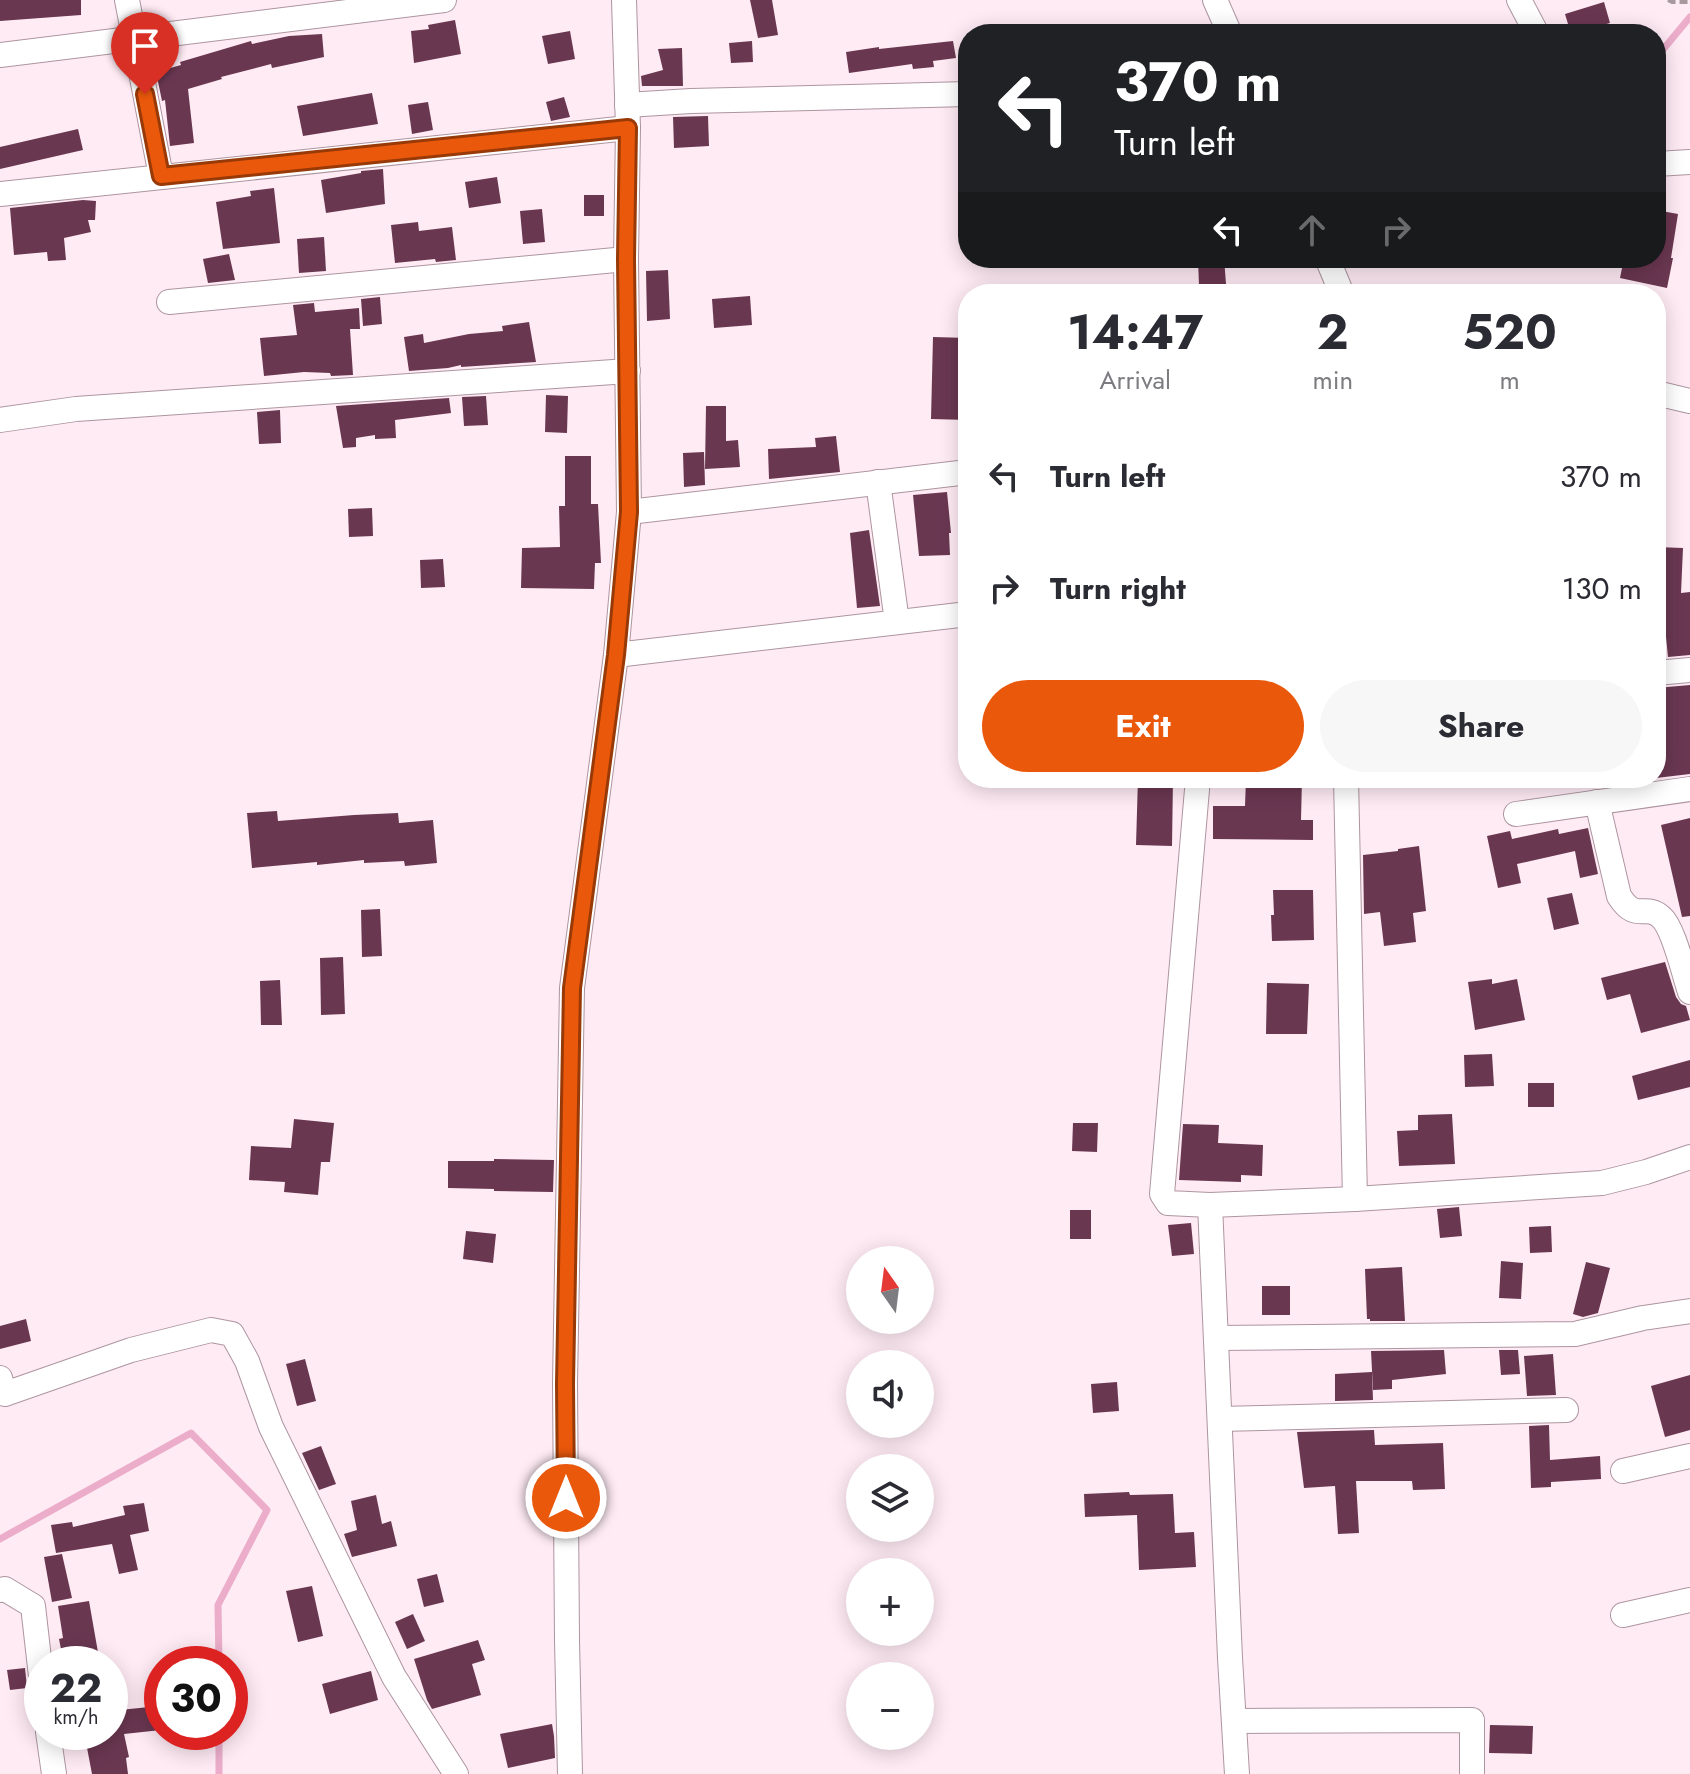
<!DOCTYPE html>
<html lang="en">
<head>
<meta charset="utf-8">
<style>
	body { margin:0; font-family:Jost,sans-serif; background:#f7f7f7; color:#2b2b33; height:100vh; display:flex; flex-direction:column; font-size:30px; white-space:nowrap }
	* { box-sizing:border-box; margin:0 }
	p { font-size:26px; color:#7c7c81 }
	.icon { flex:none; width:44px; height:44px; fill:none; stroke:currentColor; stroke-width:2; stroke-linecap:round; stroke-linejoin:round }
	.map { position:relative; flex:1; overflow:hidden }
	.drawer { position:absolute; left:958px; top:284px; width:708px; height:504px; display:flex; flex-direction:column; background:#fff; border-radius:32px; box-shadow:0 4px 20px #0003 }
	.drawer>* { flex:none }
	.guide { position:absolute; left:958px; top:24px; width:708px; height:244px; border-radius:32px; box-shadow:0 4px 20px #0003; background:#202124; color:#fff; overflow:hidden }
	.needle { width:52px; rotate:346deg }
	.tools { position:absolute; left:846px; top:1246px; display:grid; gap:16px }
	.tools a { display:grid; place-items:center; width:88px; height:88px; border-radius:50%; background:#fff; box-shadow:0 4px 20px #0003; font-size:40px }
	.speed { position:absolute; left:24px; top:1646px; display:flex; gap:16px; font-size:40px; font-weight:700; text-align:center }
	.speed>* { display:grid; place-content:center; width:104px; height:104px; border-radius:50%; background:#fff; box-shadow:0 4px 20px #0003; line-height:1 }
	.speed small { font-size:20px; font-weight:400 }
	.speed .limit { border:12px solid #d22; background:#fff; color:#111 }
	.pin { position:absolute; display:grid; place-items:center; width:68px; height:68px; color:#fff; margin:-82px -34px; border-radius:50% 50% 50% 0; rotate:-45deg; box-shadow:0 0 8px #0007 }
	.pin .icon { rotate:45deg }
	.me { position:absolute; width:88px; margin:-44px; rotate:0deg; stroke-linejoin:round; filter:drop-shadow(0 0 6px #0008) }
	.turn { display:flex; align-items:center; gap:28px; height:168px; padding:0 24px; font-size:36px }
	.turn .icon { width:104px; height:104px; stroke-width:2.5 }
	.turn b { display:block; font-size:56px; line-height:68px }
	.lanes { display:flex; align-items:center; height:76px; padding:0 24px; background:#0003; justify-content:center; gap:40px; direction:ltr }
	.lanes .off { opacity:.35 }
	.eta { display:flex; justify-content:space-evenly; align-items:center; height:136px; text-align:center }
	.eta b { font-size:48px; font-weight:700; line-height:56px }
	.cta { display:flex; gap:16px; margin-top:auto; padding:16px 24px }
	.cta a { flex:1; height:92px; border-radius:48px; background:#ea580c; color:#fff; font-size:32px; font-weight:700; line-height:92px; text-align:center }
	.cta a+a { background:#f7f7f7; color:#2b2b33 }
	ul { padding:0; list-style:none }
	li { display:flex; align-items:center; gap:24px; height:112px; padding:0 24px }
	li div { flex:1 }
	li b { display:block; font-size:30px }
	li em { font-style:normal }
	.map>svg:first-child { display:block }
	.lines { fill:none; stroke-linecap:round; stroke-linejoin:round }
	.stream { stroke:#ebadca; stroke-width:7 }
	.building { fill:#6a3751 }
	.street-casing { stroke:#ad95a0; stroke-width:26 }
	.path { stroke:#a8999f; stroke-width:4; stroke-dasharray:8 4; stroke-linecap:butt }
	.street { stroke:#fff; stroke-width:24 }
	.route-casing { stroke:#983908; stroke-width:20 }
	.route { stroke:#ea580c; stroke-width:14 }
</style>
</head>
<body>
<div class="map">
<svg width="1690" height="1774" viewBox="0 0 1690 1774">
	<rect width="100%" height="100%" fill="#ffebf4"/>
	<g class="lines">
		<g class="stream">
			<polyline points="1656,58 1690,17"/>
			<polyline points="0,1539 191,1433 267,1510 218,1605 219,1664"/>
			<polyline points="219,1732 219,1774"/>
		</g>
	</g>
	<g class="building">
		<polygon points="0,0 81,0 81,15 0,21"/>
		<polygon points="750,0 772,0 778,35 758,38"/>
		<polygon points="1604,2 1610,23 1571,34 1565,14"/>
		<polygon points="455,20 461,54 414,63 411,31 429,29 428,25"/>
		<polygon points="570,31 575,59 548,64 542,36"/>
		<polygon points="322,34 324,57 272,68 271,64 221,77 222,79 188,89 194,143 170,146 165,100 162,101 156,72 181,65 180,62 251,41 252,44 289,36"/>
		<polygon points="752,41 753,62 731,63 729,43"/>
		<polygon points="953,41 956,58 933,61 934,67 913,69 912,64 849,73 846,52 879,47 879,49"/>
		<polygon points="682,48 683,86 642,86 641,76 663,70 658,49"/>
		<polygon points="372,93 378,124 303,136 297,106"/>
		<polygon points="564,97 570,117 551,121 546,102"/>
		<polygon points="428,102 433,130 412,134 408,105"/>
		<polygon points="708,116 709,146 674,148 673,117"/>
		<polygon points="78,129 83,150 0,169 0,147"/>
		<polygon points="383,169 385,204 326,213 321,180 361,173 361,171"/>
		<polygon points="497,177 501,203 469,208 465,182"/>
		<polygon points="274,188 280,243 223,249 216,202 251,196 250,191"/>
		<rect x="584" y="195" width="20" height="21"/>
		<polygon points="83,200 96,201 95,220 88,220 91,232 64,238 66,260 48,261 47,252 14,255 10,208"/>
		<polygon points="542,209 545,242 523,244 520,211"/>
		<polygon points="1656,210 1678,214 1671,258 1673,258 1667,288 1620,278 1624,258 1656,258"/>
		<polygon points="418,222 419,231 452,227 456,260 436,262 435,259 395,263 391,225"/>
		<polygon points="324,237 326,271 299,273 297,239"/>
		<polygon points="229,254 235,280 208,283 203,259"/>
		<polygon points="1198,258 1224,258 1226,284 1199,286"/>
		<polygon points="668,270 670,319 647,321 646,271"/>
		<polygon points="750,296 752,325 714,328 712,299"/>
		<polygon points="380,297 382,324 363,326 361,299"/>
		<polygon points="314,303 315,312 359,308 360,329 350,329 353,375 331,376 330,373 304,372 264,376 260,338 297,335 293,305"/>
		<polygon points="529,322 536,362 461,367 461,365 448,368 409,371 404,337 423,334 424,343 469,334 503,331 502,326"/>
		<polygon points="933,337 968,338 968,420 931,419"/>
		<polygon points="546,395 568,396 567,433 545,432"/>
		<polygon points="486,396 488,425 464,426 462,397"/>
		<polygon points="449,398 451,413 395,420 396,438 375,439 375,435 356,438 356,447 343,448 336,406"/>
		<polygon points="706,406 726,406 726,441 738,440 740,467 705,469"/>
		<polygon points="280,410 281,443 259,444 257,412"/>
		<polygon points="836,436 840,472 769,479 768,449 816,447 815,438"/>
		<polygon points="704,452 705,485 684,487 683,453"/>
		<polygon points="565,456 591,456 591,504 598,504 601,563 595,563 594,589 521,588 522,548 560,547 559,506 565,506"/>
		<polygon points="947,492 951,533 949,533 950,555 919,556 913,495"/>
		<polygon points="372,508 373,536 349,537 348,509"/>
		<polygon points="869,530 880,606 857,608 850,533"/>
		<polygon points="1656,547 1683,548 1681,593 1690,592 1690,655 1668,657 1660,576 1656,575"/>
		<polygon points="443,559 445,587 421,588 420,560"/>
		<polygon points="1690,685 1690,774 1656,778 1656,688"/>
		<polygon points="1138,778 1173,778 1172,846 1136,845"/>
		<polygon points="1246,778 1302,778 1301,820 1313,820 1313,840 1213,839 1213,806 1245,806"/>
		<polygon points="277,811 278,821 354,815 398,813 399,823 433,820 437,863 405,866 404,861 364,863 364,860 317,865 317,862 252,868 247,813"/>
		<polygon points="1690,818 1690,916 1682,917 1661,825"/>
		<polygon points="1588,828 1598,874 1580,878 1575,851 1517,864 1521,883 1498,888 1487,836 1510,831 1512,839 1558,829 1559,834"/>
		<polygon points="1419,846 1426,911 1413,913 1416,942 1384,946 1380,912 1364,914 1363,855 1398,851 1398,849"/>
		<polygon points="1273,890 1313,890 1314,940 1272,941 1271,915 1274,915"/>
		<polygon points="1572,893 1579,924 1554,930 1547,898"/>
		<polygon points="380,909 382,956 362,957 361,910"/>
		<polygon points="343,957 345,1014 321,1015 320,958"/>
		<polygon points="1665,962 1676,997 1681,1004 1686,1006 1690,1020 1641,1033 1630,994 1607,1000 1601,978"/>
		<polygon points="1492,979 1492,984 1517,979 1525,1020 1475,1030 1468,982"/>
		<polygon points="280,980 282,1025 261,1025 260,981"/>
		<polygon points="1267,983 1309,984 1307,1034 1266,1034"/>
		<polygon points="1492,1054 1494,1086 1465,1087 1464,1055"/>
		<polygon points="1690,1060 1690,1087 1638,1100 1632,1076"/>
		<rect x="1528" y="1083" width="26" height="24"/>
		<polygon points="1452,1114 1455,1164 1399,1166 1397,1131 1418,1130 1418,1115"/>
		<polygon points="294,1119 334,1123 330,1162 321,1162 318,1195 284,1192 285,1182 249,1180 251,1146 291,1148"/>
		<polygon points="1073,1123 1098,1123 1097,1152 1072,1151"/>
		<polygon points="1183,1124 1219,1125 1218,1143 1263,1145 1262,1176 1241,1175 1241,1182 1179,1180"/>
		<polygon points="494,1159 554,1160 553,1192 494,1191 494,1189 448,1188 448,1161 494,1161"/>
		<polygon points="1459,1207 1462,1236 1440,1238 1437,1209"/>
		<rect x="1070" y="1210" width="21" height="29"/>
		<polygon points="1191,1223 1194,1254 1172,1256 1168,1225"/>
		<polygon points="1551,1226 1552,1252 1530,1253 1529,1227"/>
		<polygon points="466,1231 496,1234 493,1263 463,1259"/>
		<polygon points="1501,1261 1523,1263 1521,1299 1499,1298"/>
		<polygon points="1586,1262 1610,1268 1598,1313 1583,1317 1573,1314"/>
		<polygon points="1402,1267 1405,1321 1370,1321 1370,1319 1367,1319 1365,1269"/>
		<rect x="1262" y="1286" width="28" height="29"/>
		<polygon points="26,1319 31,1341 0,1349 0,1326"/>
		<polygon points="1444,1350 1446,1374 1392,1380 1392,1389 1373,1390 1371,1351"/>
		<polygon points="1499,1350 1518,1350 1520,1374 1501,1375"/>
		<polygon points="1553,1354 1556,1395 1527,1396 1524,1356"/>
		<polygon points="305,1359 316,1401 297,1406 286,1364"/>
		<polygon points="1372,1372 1373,1400 1335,1401 1335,1374"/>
		<polygon points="1690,1375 1690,1430 1665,1437 1651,1386"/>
		<polygon points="1117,1382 1119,1411 1093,1413 1091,1384"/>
		<polygon points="1549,1425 1550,1460 1600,1456 1601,1479 1551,1482 1551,1487 1531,1488 1529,1426"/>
		<polygon points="1374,1430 1375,1445 1443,1443 1445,1489 1413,1490 1412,1481 1356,1481 1359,1533 1338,1534 1335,1486 1304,1488 1297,1432"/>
		<polygon points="321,1446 336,1484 319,1490 302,1453"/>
		<polygon points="1129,1492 1130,1495 1173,1494 1175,1533 1194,1532 1196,1567 1139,1570 1137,1515 1085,1517 1084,1494"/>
		<polygon points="376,1495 382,1524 391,1521 397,1546 352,1557 344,1534 357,1530 351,1501"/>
		<polygon points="144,1503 149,1531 130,1535 138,1570 119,1574 112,1544 56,1553 51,1525 72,1522 73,1527 125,1515 123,1506"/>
		<polygon points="62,1554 72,1598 52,1602 44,1557"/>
		<polygon points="437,1574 444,1602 424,1607 417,1579"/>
		<polygon points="312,1586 323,1636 298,1642 286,1591"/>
		<polygon points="89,1601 99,1658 64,1664 59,1639 63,1638 58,1606"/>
		<polygon points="413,1614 425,1641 407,1649 395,1622"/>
		<polygon points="478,1640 485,1660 472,1664 481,1695 432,1709 427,1700 414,1659"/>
		<polygon points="25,1668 27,1688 10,1690 7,1670"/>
		<polygon points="371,1671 378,1700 330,1714 322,1684"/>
		<polygon points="159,1706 161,1730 124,1734 129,1757 126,1758 128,1774 92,1774 84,1732 110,1732 110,1711"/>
		<polygon points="552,1724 554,1736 555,1758 508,1768 500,1734"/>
		<polygon points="1490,1725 1533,1726 1532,1754 1489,1753"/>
	</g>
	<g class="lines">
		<g class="street-casing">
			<g id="street">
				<polyline points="127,0 161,176"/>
				<polyline points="1215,0 1230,34"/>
				<polyline points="1519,0 1537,34"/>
				<polyline points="0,55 444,0"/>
				<polyline points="627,105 691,101 968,94"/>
				<polyline points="1656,164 1690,162"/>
				<polyline points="0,194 628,128"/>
				<polyline points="1327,258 1342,294"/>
				<polyline points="169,302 626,259"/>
				<polyline points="1656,393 1690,401"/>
				<polyline points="0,420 76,409 628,371"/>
				<polyline points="878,482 897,622"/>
				<polyline points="629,512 968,472"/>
				<polyline points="616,655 968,614"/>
				<polyline points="1656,673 1690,670"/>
				<polyline points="1198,778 1162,1194 1168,1203 1210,1205 1230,1658 1237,1774"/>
				<polyline points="1346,778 1355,1199"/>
				<path d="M1597 802 1619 896C1636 923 1645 903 1661 917 1674 928 1684 975 1690 992"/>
				<polyline points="1516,814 1690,789"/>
				<polyline points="1210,1205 1355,1199 1602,1183 1646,1172 1690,1157"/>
				<polyline points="1216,1338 1575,1334 1643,1318 1690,1311"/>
				<polyline points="0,1378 5,1394 131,1350 211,1330 232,1334 247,1361 271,1427 394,1677 456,1774"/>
				<polyline points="1220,1419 1566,1410"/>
				<polyline points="1623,1471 1690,1456"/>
				<polyline points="0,1590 5,1589 33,1606 42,1685"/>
				<polyline points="1623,1615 1690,1600"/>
				<polyline points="1234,1721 1472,1720 1472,1774"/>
				<polyline points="48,1732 54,1774"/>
				<polyline points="570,1774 567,1640 565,1384 572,988 616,655 629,512 626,259 628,128 624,0"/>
			</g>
		</g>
		<polyline class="path" points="1668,0 1672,2 1690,2"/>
		<use href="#street" class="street"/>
	</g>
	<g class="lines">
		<g class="route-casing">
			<polyline id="route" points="145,94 161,176 628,128 626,259 629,512 616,655 572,988 565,1384 566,1498"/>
		</g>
		<use href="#route" class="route"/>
	</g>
</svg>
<div class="tools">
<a><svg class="needle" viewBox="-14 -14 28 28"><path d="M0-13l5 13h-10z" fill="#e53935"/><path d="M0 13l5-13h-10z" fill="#7c7c81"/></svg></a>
<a><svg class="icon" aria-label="sound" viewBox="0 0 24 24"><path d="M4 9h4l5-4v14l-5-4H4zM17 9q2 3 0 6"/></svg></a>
<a><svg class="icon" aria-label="layers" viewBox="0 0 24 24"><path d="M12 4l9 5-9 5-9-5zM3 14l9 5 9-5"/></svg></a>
<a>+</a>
<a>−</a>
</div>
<div class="speed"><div>22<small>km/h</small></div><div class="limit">30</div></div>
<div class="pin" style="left:145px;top:94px;background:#d93025"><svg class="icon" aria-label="arrive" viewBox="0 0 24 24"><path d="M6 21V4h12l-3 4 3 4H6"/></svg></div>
<svg class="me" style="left:566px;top:1498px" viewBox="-20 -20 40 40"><circle r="17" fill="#ea580c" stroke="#fff" stroke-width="3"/><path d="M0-11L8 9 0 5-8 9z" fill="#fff"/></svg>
<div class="guide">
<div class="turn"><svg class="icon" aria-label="left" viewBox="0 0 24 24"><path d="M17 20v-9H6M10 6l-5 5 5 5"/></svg><div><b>370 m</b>Turn left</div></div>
<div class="lanes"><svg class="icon" aria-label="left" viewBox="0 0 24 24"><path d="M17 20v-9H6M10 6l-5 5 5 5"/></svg><svg class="icon off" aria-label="ahead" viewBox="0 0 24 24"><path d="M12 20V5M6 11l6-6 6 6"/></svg><svg class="icon off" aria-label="right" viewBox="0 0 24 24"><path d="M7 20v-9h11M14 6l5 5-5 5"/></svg></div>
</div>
<section class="drawer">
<div class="eta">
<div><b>14:47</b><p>Arrival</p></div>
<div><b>2</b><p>min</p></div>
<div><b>520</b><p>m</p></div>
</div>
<ul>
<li><svg class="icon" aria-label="left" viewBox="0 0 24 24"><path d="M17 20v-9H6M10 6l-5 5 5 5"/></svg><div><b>Turn left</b></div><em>370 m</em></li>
<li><svg class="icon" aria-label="right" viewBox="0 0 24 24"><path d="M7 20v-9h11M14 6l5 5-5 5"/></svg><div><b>Turn right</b></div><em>130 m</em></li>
</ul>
<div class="cta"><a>Exit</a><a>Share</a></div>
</section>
</div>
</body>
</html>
